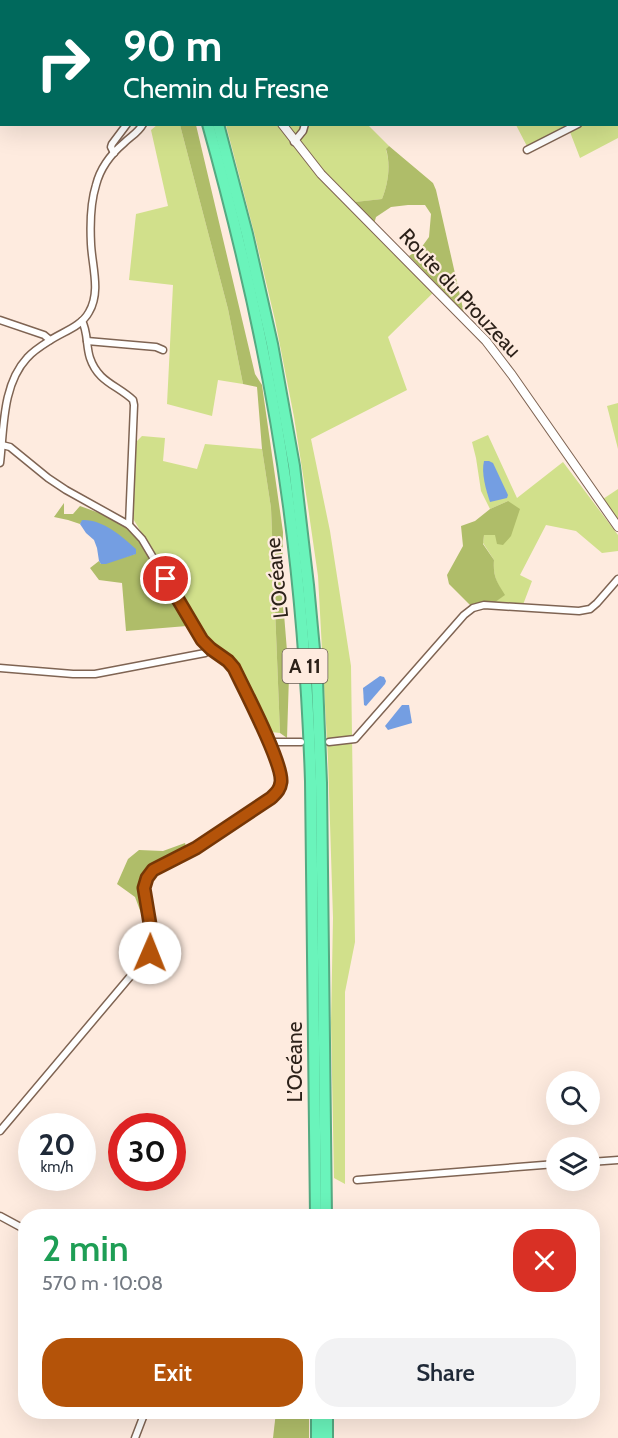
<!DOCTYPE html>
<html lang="en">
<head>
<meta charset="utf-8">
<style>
	body { margin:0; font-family:Cabin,sans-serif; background:#f2f2f3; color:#1f2937; height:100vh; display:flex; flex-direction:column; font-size:22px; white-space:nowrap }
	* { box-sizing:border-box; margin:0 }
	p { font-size:20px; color:#747a83 }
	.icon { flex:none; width:33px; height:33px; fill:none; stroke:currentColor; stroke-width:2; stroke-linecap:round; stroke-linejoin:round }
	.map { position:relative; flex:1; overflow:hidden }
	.sheet { position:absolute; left:18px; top:1209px; width:582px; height:210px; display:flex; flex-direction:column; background:#fff; border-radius:24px; box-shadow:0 6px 24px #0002 }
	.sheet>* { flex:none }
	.banner { position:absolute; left:0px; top:0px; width:618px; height:126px; box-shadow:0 6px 24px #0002; background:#00695c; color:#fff; overflow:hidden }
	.tools { position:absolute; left:546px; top:1071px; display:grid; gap:12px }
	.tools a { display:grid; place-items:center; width:54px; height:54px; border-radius:50%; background:#fff; box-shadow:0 6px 24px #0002; font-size:30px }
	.speed { position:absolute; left:18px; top:1113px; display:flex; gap:12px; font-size:30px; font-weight:700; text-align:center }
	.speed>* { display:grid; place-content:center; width:78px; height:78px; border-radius:50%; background:#fff; box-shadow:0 6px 24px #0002; line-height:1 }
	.speed small { font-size:15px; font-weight:400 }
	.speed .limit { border:9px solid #d22; background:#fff; color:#111 }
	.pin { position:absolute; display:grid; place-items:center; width:51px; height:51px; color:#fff; margin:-26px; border:3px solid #fff; border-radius:50%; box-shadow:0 2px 6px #0007 }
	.me { position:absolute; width:66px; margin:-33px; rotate:1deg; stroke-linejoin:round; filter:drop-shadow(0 0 4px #0008) }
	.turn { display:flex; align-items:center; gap:21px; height:126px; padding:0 24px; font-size:27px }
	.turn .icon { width:78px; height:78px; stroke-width:2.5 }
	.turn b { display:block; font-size:42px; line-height:51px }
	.round { display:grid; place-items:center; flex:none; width:63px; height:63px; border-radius:24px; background:#f2f2f3 }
	.headline { display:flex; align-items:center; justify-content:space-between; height:102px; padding:0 24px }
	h1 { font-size:36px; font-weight:600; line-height:45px; color:#1e9e55 }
	.button { display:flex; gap:12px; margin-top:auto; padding:12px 24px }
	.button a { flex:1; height:69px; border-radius:24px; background:#b45309; color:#fff; font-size:24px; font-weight:600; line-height:69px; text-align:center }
	.button a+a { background:#f2f2f3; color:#1f2937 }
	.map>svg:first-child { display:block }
	.green { fill:#d1e08b }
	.forest { fill:#afbd69 }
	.water { fill:#749ee2 }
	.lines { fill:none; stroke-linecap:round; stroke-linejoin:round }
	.minor-casing { stroke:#7f6453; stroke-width:9 }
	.tertiary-casing { stroke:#7f6453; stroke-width:10 }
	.motorway-casing { stroke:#54aa82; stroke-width:14 }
	.minor { stroke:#fff; stroke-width:6 }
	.tertiary { stroke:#fff; stroke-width:8 }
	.motorway { stroke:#6af4bb; stroke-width:10 }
	.route-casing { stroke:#753606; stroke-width:15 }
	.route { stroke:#b45309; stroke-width:10 }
	.labels { text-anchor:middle; stroke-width:4.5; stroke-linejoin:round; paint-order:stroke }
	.shield { fill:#feebdf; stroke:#6b5e54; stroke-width:1.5 }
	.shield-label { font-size:20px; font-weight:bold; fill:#2c2119 }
	.street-label { font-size:21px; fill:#2c2119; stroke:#feebdf }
</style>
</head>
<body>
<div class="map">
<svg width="618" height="1438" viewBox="0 0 618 1438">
	<rect width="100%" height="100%" fill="#feebdf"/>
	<g class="green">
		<polygon points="406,0 618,0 618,138 580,158 570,132 530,152 516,125 616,124 616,2 407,2"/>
		<polygon points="157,125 180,125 228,309 243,384 218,380 212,416 167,404 173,285 129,280 136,214 168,206 151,130"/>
		<path d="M226 125H368L389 146 386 150C391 165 388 184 382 199L356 202C382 232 411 259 438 288L388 337 407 390 311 439 330 531 351 666 355 942 345 992V1184L334 1178 331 1023 333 918 328 760 318 576 308 507 294 417 275 320 255 236Z"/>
		<polygon points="618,403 618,449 607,406"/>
		<path d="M488 435 517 498 563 462 618 535V551L602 553 576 531 546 525 520 575 532 581 521 610 487 608 504 595C496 581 493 576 494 560L483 543 484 535H495L508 501 490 509 481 491 476 458 472 442Z"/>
		<polygon points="142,436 165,438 163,461 197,469 205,444 262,449 271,508 280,733 271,732 230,658 208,642 132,517 136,442"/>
		<polygon points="618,489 618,521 603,499"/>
	</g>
	<g class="forest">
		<polygon points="180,125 196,125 255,374 262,385 283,532 282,589 289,676 287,738 280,733 271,508 262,449 257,387 243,384 228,309"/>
		<path d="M389 146 433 183 436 190 464 313 409 256 421 248 429 237 431 214 425 205H408L391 207 376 217 374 224 355 202 382 199C388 184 391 165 386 149Z"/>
		<path d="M508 501 520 509 511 536 503 545 497 544 495 535H484L483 544 494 560C493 576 496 581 505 595L487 608 470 605 449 584 447 575 463 546 461 526 475 521 490 509Z"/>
		<polygon points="64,503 64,514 73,514 80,506 102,514 131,531 142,544 187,626 126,631 122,583 99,580 90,568 99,561 101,564 135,554 83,520 80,524 68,520 54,517"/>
		<path d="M185 843 186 846 190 848C174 856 143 864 141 884 140 894 143 905 145 914L141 913 135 897 117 884 128 859 139 850 163 851Z"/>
		<polygon points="276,1412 309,1412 309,1438 273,1438"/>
	</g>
	<g class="water">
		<path d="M484 461H489L493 463 508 495 507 498 490 502C486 490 481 473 484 461Z"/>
		<path d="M82 520C102 519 122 536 136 549V554L106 564H101L99 561 97 548 94 540 86 533 80 524Z"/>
		<polygon points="380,676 384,677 386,681 385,684 366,706 364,705 363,688"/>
		<polygon points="402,705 409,705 412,723 388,730 385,726"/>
	</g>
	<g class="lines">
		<g class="minor-casing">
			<g id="minor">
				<polyline points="218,2 219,0"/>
				<polyline points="616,106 618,105"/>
				<polyline points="294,142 303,131 305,124"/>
				<polyline points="527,150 578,124"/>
				<polyline points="114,153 111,147 112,144 127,124"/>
				<polyline points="0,320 44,335 50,340"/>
				<path d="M82 321C88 332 86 346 90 358 98 382 117 385 133 400L134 405 129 525"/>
				<polyline points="87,341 156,347 163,350"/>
				<polyline points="2,445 10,447 48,478 66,490 129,525 142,539 202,640 211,649"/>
				<path d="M0 463C4 429 2 385 27 358 33 351 41 346 49 341 62 332 81 327 89 312 101 292 92 266 91 244 90 224 90 204 96 185 100 169 111 154 124 143 131 136 138 133 143 124"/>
				<path d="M0 668 73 674H95L205 653 211 649 228 661 234 668C244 690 283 763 281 782 280 789 276 793 271 798L196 848 153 870 147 877 144 888 153 942 150 953 0 1131"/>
				<polyline points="269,742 301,742"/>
				<polyline points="329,742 355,739 464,615 473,608 484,605 579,611 590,609 597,603 618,579"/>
				<polyline points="590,1162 618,1160"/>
				<polyline points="357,1180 556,1164"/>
				<polyline points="0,1216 26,1230"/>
				<polyline points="135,1438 145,1412"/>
			</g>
		</g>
		<g class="tertiary-casing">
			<g id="tertiary">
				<polyline points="106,0 106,2"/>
				<polyline points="282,124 321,174 486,341 512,375 618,527"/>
			</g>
		</g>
		<g class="motorway-casing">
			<g id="motorway">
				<polyline points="172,0 173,2"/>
				<polyline points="183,0 183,2"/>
				<path d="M208 124C243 249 272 377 289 506 301 597 308 689 311 781L316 1216"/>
				<polyline points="218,124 247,234 272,344 294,466 308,585 317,682 321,783 326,1216"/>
				<polyline points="317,1438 317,1412"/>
				<polyline points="327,1438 327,1412"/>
			</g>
		</g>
		<use href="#minor" class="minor"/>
		<use href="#tertiary" class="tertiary"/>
		<use href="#motorway" class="motorway"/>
	</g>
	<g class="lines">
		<g class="route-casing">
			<path id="route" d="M150 953 153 942 144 888 147 878 153 870 196 848 271 798C276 793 280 790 281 782 283 763 244 689 234 668L228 661 211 649 202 640 166 579"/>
		</g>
		<use href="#route" class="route"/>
	</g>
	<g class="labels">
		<rect class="shield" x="282.5" y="649" width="45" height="34" rx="4.5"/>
		<g class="shield-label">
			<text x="305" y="673">A 11</text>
		</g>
		<g class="street-label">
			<text transform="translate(460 293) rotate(47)" y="7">Route du Prouzeau</text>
			<text transform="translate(277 578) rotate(-96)" y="7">L’Océane</text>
			<text transform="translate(295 1062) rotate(-90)" y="7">L’Océane</text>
		</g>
	</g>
</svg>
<div class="tools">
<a><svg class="icon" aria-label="search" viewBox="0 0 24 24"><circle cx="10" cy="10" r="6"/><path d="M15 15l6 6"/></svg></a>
<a><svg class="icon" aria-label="layers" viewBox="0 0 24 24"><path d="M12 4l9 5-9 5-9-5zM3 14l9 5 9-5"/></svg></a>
</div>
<div class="speed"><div>20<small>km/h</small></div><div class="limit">30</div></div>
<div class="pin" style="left:166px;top:579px;background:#d93025"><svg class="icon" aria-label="arrive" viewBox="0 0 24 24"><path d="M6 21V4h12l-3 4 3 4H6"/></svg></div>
<svg class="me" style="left:150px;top:953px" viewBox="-20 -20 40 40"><circle r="19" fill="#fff"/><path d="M0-13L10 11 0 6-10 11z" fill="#b45309"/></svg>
<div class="banner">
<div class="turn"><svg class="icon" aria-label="right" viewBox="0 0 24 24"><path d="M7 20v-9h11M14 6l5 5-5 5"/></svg><div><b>90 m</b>Chemin du Fresne</div></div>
</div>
<section class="sheet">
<div class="headline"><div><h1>2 min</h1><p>570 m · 10:08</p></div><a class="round" style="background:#d93025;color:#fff"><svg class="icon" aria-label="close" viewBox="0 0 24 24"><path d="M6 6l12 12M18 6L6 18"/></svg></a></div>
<div class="button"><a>Exit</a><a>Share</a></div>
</section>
</div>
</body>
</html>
